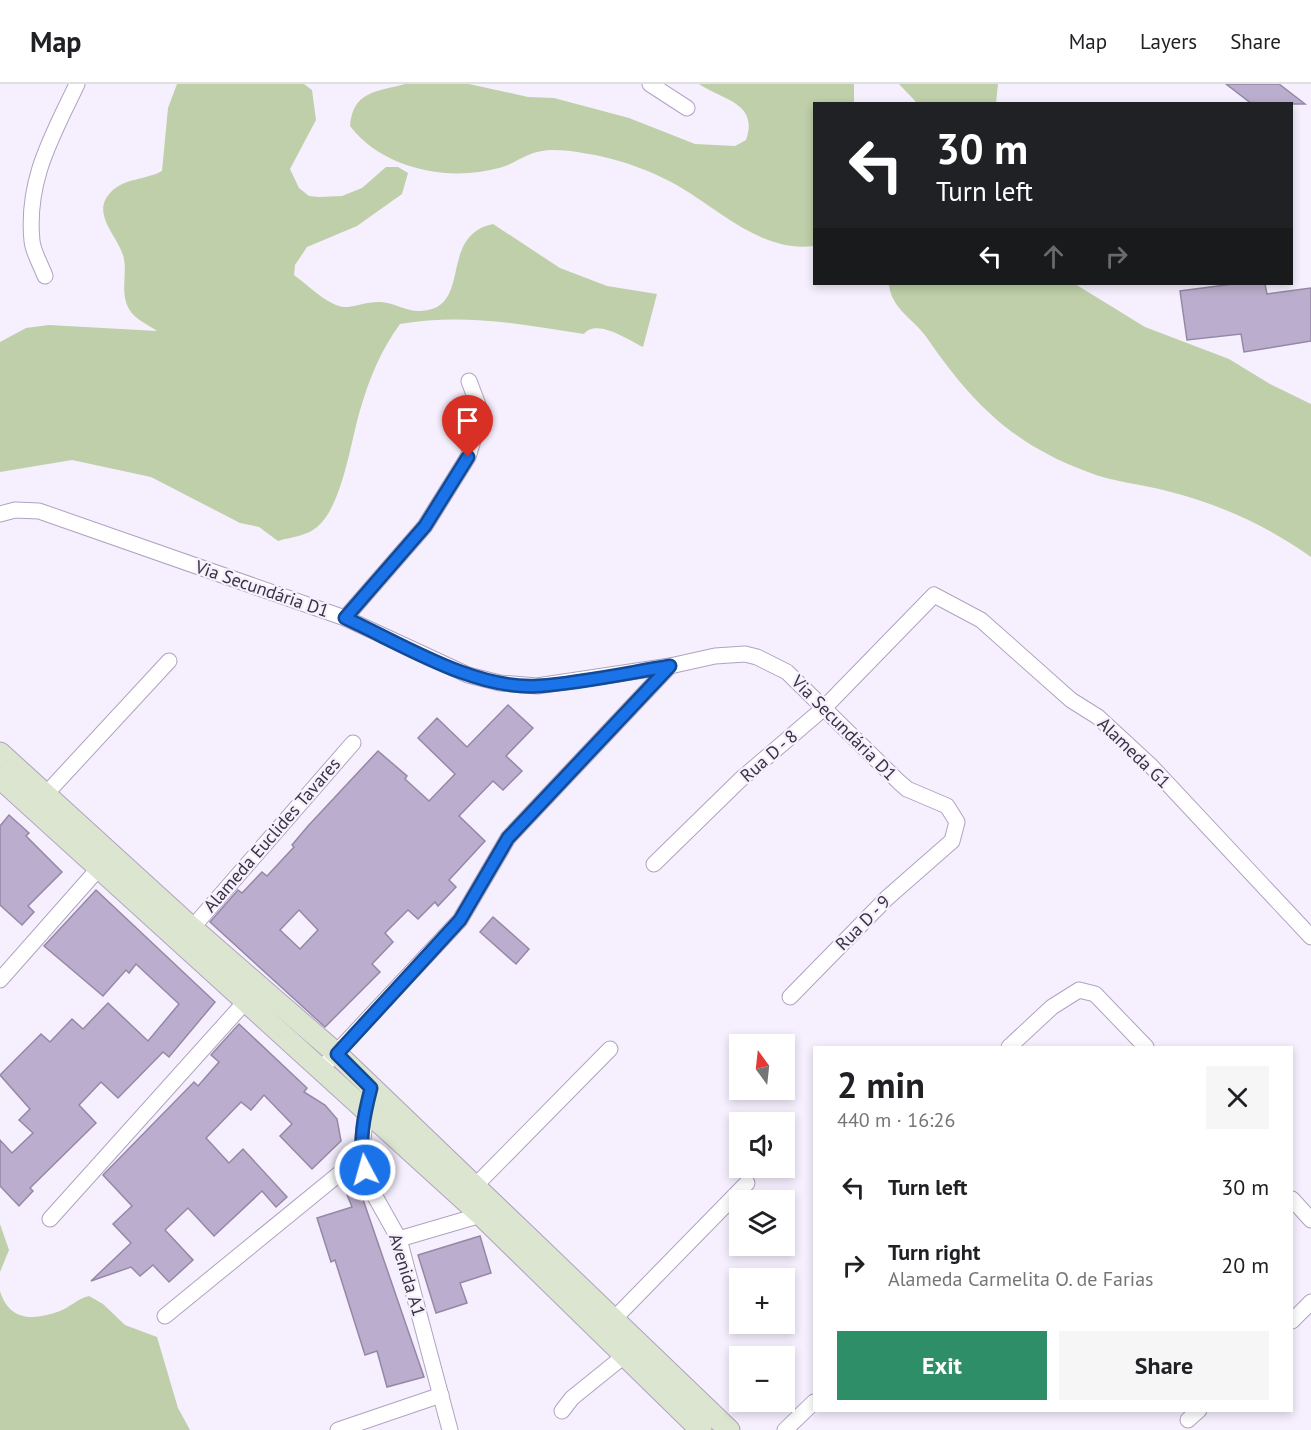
<!DOCTYPE html>
<html lang="en">
<head>
<meta charset="utf-8">
<style>
	body { margin:0; font-family:"PT Sans",sans-serif; background:#f6f6f6; color:#202124; height:100vh; display:flex; flex-direction:column; font-size:22px; white-space:nowrap }
	* { box-sizing:border-box; margin:0 }
	p { font-size:20px; color:#757577 }
	.icon { flex:none; width:33px; height:33px; fill:none; stroke:currentColor; stroke-width:2; stroke-linecap:round; stroke-linejoin:round }
	.map { position:relative; flex:1; overflow:hidden }
	.panel { position:absolute; left:813px; top:962px; width:480px; height:366px; display:flex; flex-direction:column; background:#fff; border-radius:0px; box-shadow:0 3px 9px #0003 }
	.panel>* { flex:none }
	.hud { position:absolute; left:813px; top:18px; width:480px; height:183px; border-radius:0px; box-shadow:0 3px 9px #0003; background:#202124; color:#fff; overflow:hidden }
	.needle { width:39px; rotate:345deg }
	.controls { position:absolute; left:729px; top:950px; display:grid; gap:12px }
	.controls a { display:grid; place-items:center; width:66px; height:66px; border-radius:0px; background:#fff; box-shadow:0 3px 9px #0003; font-size:30px }
	.pin { position:absolute; display:grid; place-items:center; width:51px; height:51px; color:#fff; margin:-62px -26px; border-radius:50% 50% 50% 0; rotate:-45deg; box-shadow:0 0 6px #0007 }
	.pin .icon { rotate:45deg }
	.me { position:absolute; width:66px; margin:-33px; rotate:354deg; stroke-linejoin:round; filter:drop-shadow(0 0 4px #0008) }
	.turn { display:flex; align-items:center; gap:21px; height:126px; padding:0 24px; font-size:27px }
	.turn .icon { width:78px; height:78px; stroke-width:2.5 }
	.turn b { display:block; font-size:42px; line-height:51px }
	.lanes { display:flex; align-items:center; height:57px; padding:0 24px; background:#0003; justify-content:center; gap:30px; direction:ltr }
	.lanes .off { opacity:.35 }
	.round { display:grid; place-items:center; flex:none; width:63px; height:63px; border-radius:0px; background:#f6f6f6 }
	.headline { display:flex; align-items:center; justify-content:space-between; height:102px; padding:0 24px }
	h1 { font-size:36px; font-weight:700; line-height:45px }
	.primary-button { display:flex; gap:12px; margin-top:auto; padding:12px 24px }
	.primary-button a { flex:1; height:69px; border-radius:0px; background:#2d8e67; color:#fff; font-size:24px; font-weight:700; line-height:69px; text-align:center }
	.primary-button a+a { background:#f6f6f6; color:#202124 }
	ul { padding:0; list-style:none }
	li { display:flex; align-items:center; gap:18px; height:78px; padding:0 24px }
	li div { flex:1 }
	li b { display:block; font-size:22px }
	li em { font-style:normal }
	header { display:flex; align-items:center; gap:36px; box-sizing:border-box; height:84px; padding:0 30px; background:#fff; border-bottom:2px solid #e0e0e0 }
	header strong { font-size:28px }
	nav { display:flex; gap:33px; margin-inline-start:auto; font-size:21px }
	.map>svg:first-child { display:block }
	.green { fill:#becfa9 }
	.building { fill:#bbadcd; stroke:#9588a6; stroke-width:1.5; fill-rule:evenodd }
	.lines { fill:none; stroke-linecap:round; stroke-linejoin:round }
	.street-casing { stroke:#b0a2c1; stroke-width:17 }
	.secondary-casing { stroke:#b0a2c1; stroke-width:23 }
	.street { stroke:#fff; stroke-width:15 }
	.secondary { stroke:#dbe5cf; stroke-width:21 }
	.route-casing { stroke:#114b97; stroke-width:15 }
	.route { stroke:#1a73e8; stroke-width:10 }
	.labels { text-anchor:middle; stroke-width:4.5; stroke-linejoin:round; paint-order:stroke }
	.street-label { font-size:18px; fill:#383340; stroke:#f6f0fe }
</style>
</head>
<body>
<header>
<strong>Map</strong>
<nav><a>Map</a><a>Layers</a><a>Share</a></nav>
</header>
<div class="map">
<svg width="1311" height="1346" viewBox="0 0 1311 1346">
	<rect width="100%" height="100%" fill="#f6f0fe"/>
	<g class="green">
		<path d="M177 0H304L312 6 316 36 290 85 299 104 309 112 319 113 342 112 362 104 386 83H398L408 89 402 110 357 142 307 163 295 181 294 191C308 201 327 221 344 223 356 223 368 217 381 218 395 219 407 228 421 227 474 224 437 152 493 140L560 184 607 202 657 210 643 263C628 256 597 234 584 250 521 240 463 229 400 240 381 266 370 293 361 323 351 354 343 422 317 443 307 452 291 453 278 457L259 443 240 439 151 393 72 376 0 388V258L26 244 49 241 157 247C149 241 134 235 129 225 120 209 127 191 124 175 120 153 89 130 111 108 124 94 146 96 162 87L168 24Z"/>
		<path d="M405 0H469L528 13 554 14 629 34 695 60 735 62 746 56C759 19 723 16 699 0H854V19L814 20V162C763 169 721 127 680 103 654 88 625 77 595 71 578 68 554 63 537 68 524 71 512 81 499 84 448 98 383 85 350 42 353 7 376 8 405 0Z"/>
		<polygon points="899,0 998,0 996,19 918,20"/>
		<path d="M889 200H1075L1145 243 1229 275 1270 300 1311 320V473C1267 442 1220 420 1167 407 1141 400 1113 398 1088 388 1013 361 971 318 927 254 914 235 891 225 889 200Z"/>
		<polygon points="0,1140 9,1166 0,1188"/>
		<path d="M0 1207C9 1237 33 1237 60 1227 70 1223 77 1215 89 1212L103 1220 125 1241 157 1253 178 1324 190 1346H0Z"/>
	</g>
	<g class="building">
		<polygon points="1226,0 1279,0 1305,20 1252,20"/>
		<polygon points="1233,200 1265,200 1267,210 1311,204 1311,257 1244,268 1241,250 1187,256 1180,207"/>
		<path d="M508 621 533 644 506 672 522 687 503 706 493 697 459 732 485 757 449 796 456 803 438 822 435 818 418 835 408 826 385 849 393 858 372 880 380 888 325 943 210 838 238 806 242 809 262 788 267 792 294 763 292 761 308 742 378 667 407 692 405 695 429 717 455 690 418 654 437 634 467 663ZM299 826 318 846 300 865 280 846Z"/>
		<polygon points="9,731 29,749 26,752 62,788 28,822 34,828 22,841 0,821 0,742"/>
		<polygon points="96,806 215,918 169,973 163,968 118,1014 101,998 79,1021 96,1039 30,1104 33,1107 19,1122 0,1102 0,1056 12,1069 33,1049 19,1036 30,1025 0,991 41,950 50,958 72,935 83,945 108,919 148,957 179,920 136,880 129,889 126,886 103,912 44,862"/>
		<polygon points="493,833 529,865 516,880 480,848"/>
		<polygon points="239,940 307,1004 304,1008 325,1021 337,1035 341,1057 312,1085 280,1052 292,1040 264,1011 251,1026 241,1018 206,1054 229,1079 243,1065 287,1113 276,1123 262,1107 214,1152 188,1124 165,1146 193,1176 169,1198 153,1181 140,1192 131,1183 91,1197 131,1159 113,1140 132,1122 103,1091 194,998 198,1002 219,978 211,971"/>
		<polygon points="357,1098 424,1293 387,1303 377,1267 365,1271 335,1176 331,1178 317,1134 352,1123 344,1103"/>
		<polygon points="480,1152 491,1189 460,1199 467,1219 436,1229 418,1171"/>
	</g>
	<g class="lines">
		<g class="street-casing">
			<g id="street">
				<polyline points="650,0 687,24"/>
				<path d="M45 192C41 181 33 168 32 157 26 96 52 53 77 0"/>
				<polyline points="0,430 15,426 39,427 345,534 468,591 500,599 537,602 670,582 715,572 745,570 757,573 787,588 899,698 907,705 947,722 957,738 952,757 887,814 790,913"/>
				<polyline points="345,534 425,442 468,373 481,329 469,297"/>
				<polyline points="45,711 169,577"/>
				<polyline points="654,780 740,696 824,624 934,511 981,536 1071,616 1098,633 1151,682 1311,853"/>
				<polyline points="192,844 353,659"/>
				<polyline points="0,896 99,784"/>
				<polyline points="1009,963 1052,923 1079,906 1095,910 1146,963"/>
				<polyline points="320,986 460,836 508,754 670,582"/>
				<polyline points="367,1020 361,1072 368,1100 399,1155 450,1346"/>
				<polyline points="476,1101 610,965"/>
				<polyline points="1292,1115 1311,1136"/>
				<polyline points="50,1135 245,918"/>
				<polyline points="399,1155 481,1131"/>
				<polyline points="165,1232 361,1072"/>
				<polyline points="613,1236 747,1099"/>
				<polyline points="1292,1237 1311,1218"/>
				<polyline points="562,1327 572,1314 624,1272"/>
				<polyline points="1188,1336 1199,1326"/>
				<polyline points="338,1346 441,1311"/>
				<polyline points="785,1346 814,1318"/>
			</g>
		</g>
		<g class="secondary-casing">
			<g id="secondary">
				<polyline points="0,669 192,844 337,970 729,1346"/>
				<polyline points="0,694 481,1131 701,1346"/>
			</g>
		</g>
		<use href="#street" class="street"/>
		<use href="#secondary" class="secondary"/>
	</g>
	<g class="lines">
		<g class="route-casing">
			<path id="route" d="M365 1086C358 1058 364 1031 371 1004L337 970 460 836 508 754 670 582C627 589 582 599 538 602 474 606 402 560 345 534L425 442 468 373"/>
		</g>
		<use href="#route" class="route"/>
	</g>
	<g class="labels">
		<g class="street-label">
			<text transform="translate(262 505) rotate(19)" y="6">Via Secundária D1</text>
			<text transform="translate(844 644) rotate(45)" y="6">Via Secundária D1</text>
			<text transform="translate(1134 669) rotate(44)" y="6">Alameda G1</text>
			<text transform="translate(769 672) rotate(-41)" y="6">Rua D - 8</text>
			<text transform="translate(272 751) rotate(-49)" y="6">Alameda Euclides Tavares</text>
			<text transform="translate(863 839) rotate(-45)" y="6">Rua D - 9</text>
			<text transform="translate(407 1191) rotate(73)" y="6">Avenida A1</text>
		</g>
	</g>
</svg>
<div class="controls">
<a><svg class="needle" viewBox="-14 -14 28 28"><path d="M0-13l5 13h-10z" fill="#e53935"/><path d="M0 13l5-13h-10z" fill="#757577"/></svg></a>
<a><svg class="icon" aria-label="sound" viewBox="0 0 24 24"><path d="M4 9h4l5-4v14l-5-4H4zM17 9q2 3 0 6"/></svg></a>
<a><svg class="icon" aria-label="layers" viewBox="0 0 24 24"><path d="M12 4l9 5-9 5-9-5zM3 14l9 5 9-5"/></svg></a>
<a>+</a>
<a>−</a>
</div>
<div class="pin" style="left:468px;top:373px;background:#d93025"><svg class="icon" aria-label="arrive" viewBox="0 0 24 24"><path d="M6 21V4h12l-3 4 3 4H6"/></svg></div>
<svg class="me" style="left:365px;top:1086px" viewBox="-20 -20 40 40"><circle r="17" fill="#1a73e8" stroke="#fff" stroke-width="3"/><path d="M0-11L8 9 0 5-8 9z" fill="#fff"/></svg>
<div class="hud">
<div class="turn"><svg class="icon" aria-label="left" viewBox="0 0 24 24"><path d="M17 20v-9H6M10 6l-5 5 5 5"/></svg><div><b>30 m</b>Turn left</div></div>
<div class="lanes"><svg class="icon" aria-label="left" viewBox="0 0 24 24"><path d="M17 20v-9H6M10 6l-5 5 5 5"/></svg><svg class="icon off" aria-label="ahead" viewBox="0 0 24 24"><path d="M12 20V5M6 11l6-6 6 6"/></svg><svg class="icon off" aria-label="right" viewBox="0 0 24 24"><path d="M7 20v-9h11M14 6l5 5-5 5"/></svg></div>
</div>
<section class="panel">
<div class="headline"><div><h1>2 min</h1><p>440 m · 16:26</p></div><a class="round"><svg class="icon" aria-label="close" viewBox="0 0 24 24"><path d="M6 6l12 12M18 6L6 18"/></svg></a></div>
<ul>
<li><svg class="icon" aria-label="left" viewBox="0 0 24 24"><path d="M17 20v-9H6M10 6l-5 5 5 5"/></svg><div><b>Turn left</b></div><em>30 m</em></li>
<li><svg class="icon" aria-label="right" viewBox="0 0 24 24"><path d="M7 20v-9h11M14 6l5 5-5 5"/></svg><div><b>Turn right</b><p>Alameda Carmelita O. de Farias</p></div><em>20 m</em></li>
</ul>
<div class="primary-button"><a>Exit</a><a>Share</a></div>
</section>
</div>
</body>
</html>
